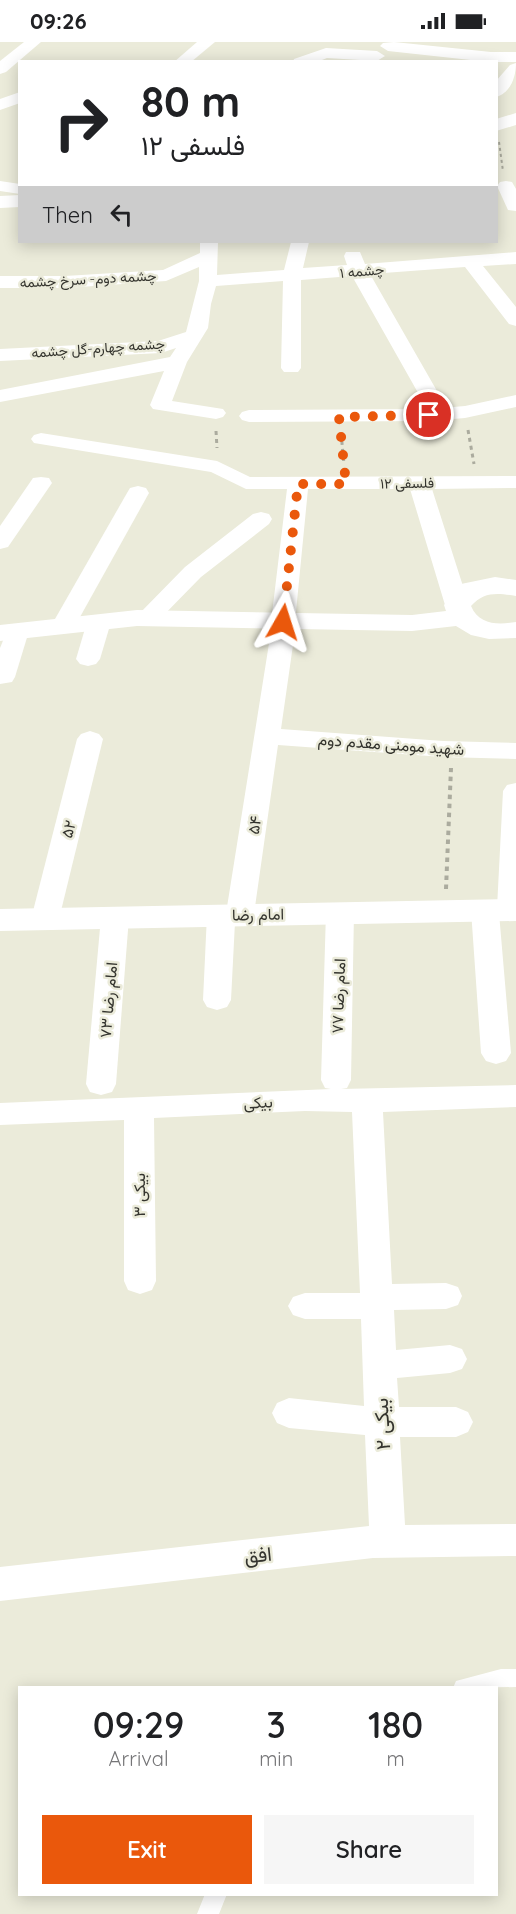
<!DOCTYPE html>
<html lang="en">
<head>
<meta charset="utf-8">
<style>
	body { margin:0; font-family:Quicksand,Vazirmatn,sans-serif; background:#f6f6f6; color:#202124; height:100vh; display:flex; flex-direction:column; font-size:22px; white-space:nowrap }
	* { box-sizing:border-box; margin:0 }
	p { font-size:20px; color:#757577 }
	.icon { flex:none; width:33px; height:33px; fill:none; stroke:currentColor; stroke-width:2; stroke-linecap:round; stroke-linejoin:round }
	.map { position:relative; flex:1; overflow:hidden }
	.side { position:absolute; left:18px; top:1644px; width:480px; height:210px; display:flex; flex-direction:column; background:#fff; border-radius:0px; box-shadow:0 3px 15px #0003 }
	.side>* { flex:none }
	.top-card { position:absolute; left:18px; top:18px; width:480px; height:183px; border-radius:0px; box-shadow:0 3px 15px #0003; background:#fff; color:#202124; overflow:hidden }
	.pin { position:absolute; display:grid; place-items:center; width:51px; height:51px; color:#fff; margin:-26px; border:3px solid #fff; border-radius:50%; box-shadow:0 2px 6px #0007 }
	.me { position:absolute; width:66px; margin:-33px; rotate:6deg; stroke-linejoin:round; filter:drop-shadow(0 0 4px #0008) }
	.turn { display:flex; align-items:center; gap:21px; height:126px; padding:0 24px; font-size:27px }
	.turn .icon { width:78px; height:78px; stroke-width:2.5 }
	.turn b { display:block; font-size:42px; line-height:51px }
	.then { display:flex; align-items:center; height:57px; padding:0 24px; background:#0003; gap:12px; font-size:22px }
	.eta { display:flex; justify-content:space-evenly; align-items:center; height:102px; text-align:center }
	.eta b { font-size:36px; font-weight:600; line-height:42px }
	.primary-button { display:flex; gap:12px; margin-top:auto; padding:12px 24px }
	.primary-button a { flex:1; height:69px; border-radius:0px; background:#ea580c; color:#fff; font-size:24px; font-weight:600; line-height:69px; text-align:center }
	.primary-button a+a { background:#f6f6f6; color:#202124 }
	.status { display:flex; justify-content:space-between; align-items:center; height:42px; padding:0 30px; background:#fff; direction:ltr }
	.status svg { height:16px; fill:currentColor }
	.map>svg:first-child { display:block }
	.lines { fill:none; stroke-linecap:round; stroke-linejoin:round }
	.path-far2 { stroke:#abab9e; stroke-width:2; stroke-dasharray:3 3; stroke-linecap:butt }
	.path-far1 { stroke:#abab9e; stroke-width:3; stroke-dasharray:4 4; stroke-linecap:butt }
	.path { stroke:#abab9e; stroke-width:4; stroke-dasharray:4.5 4.5; stroke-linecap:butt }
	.lane { fill:#fff; fill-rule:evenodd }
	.street { fill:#fff; fill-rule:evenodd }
	.secondary { fill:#fff; fill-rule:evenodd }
	.route { stroke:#ea580c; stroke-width:10; stroke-dasharray:0 18 }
	.labels { text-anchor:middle; stroke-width:5; stroke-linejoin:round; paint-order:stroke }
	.far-street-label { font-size:14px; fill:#34342e; stroke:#ebebda }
	.street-label { font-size:16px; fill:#34342e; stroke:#ebebda }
	.near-street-label { font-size:20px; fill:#34342e; stroke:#ebebda }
</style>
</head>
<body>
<div class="status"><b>09:26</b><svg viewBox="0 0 49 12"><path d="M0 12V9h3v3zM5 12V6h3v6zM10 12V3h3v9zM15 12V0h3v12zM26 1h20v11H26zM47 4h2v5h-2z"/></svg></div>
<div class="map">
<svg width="516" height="1872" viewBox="0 0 516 1872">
	<rect width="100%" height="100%" fill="#ebebda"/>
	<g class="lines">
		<polyline class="path-far2" points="499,100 503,129"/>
		<g class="path-far1">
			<polyline points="468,388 474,422"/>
			<polyline points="216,389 217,406"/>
			<polyline points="341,391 344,422"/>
		</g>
		<polyline class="path" points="446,847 451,726"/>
		<g class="lane">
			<polygon points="501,1627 516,1627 516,1645 453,1646 456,1639"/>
			<polygon points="205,1852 227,1852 219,1872 197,1872"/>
		</g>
		<g class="street">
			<polygon points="24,0 41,0 6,30 0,32 0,19"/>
			<polygon points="197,0 215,0 191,20 174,20"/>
			<polygon points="394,0 491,10 516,10 516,20 489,20 388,9 380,4 383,1"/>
			<polygon points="326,6 377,9 385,14 377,19 327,16 317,20 293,20 294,17"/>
			<path d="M516 21C516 34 511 51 496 55V39L510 23Z"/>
			<polygon points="20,50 20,61 0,68 0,57"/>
			<polygon points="0,139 20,142 20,152 0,149"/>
			<polygon points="506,139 512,140 516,147 516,169 508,168 497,144 500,140"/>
			<polygon points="200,200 218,200 217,233 284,228 291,200 309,200 303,226 347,223 344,214 346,210 360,210 365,222 516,210 516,222 483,224 516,265 516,284 509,282 465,225 370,232 437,349 434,353 420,353 417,349 352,234 301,238 301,326 298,330 284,330 281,326 283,239 216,244 211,262 208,286 187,320 172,359 223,367 226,371 223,375 216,377 153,367 150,363 164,329 0,360 0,348 170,315 176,306 161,311 0,319 0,307 158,299 186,290 199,239 199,225 166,239 65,246 0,246 0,234 65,234 163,228 200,211"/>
			<polygon points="516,353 516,365 465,376 429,379 249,380 242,378 239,374 242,370 249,368 429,367 465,364"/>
			<polygon points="41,391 217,419 250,435 516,434 516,446 432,447 469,563 465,568 457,570 449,568 445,563 410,447 308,447 295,580 292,584 295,589 281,687 443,699 516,701 516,717 443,715 278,703 254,872 250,879 240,881 235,880 231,958 227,965 217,968 207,965 203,958 207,873 211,866 221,864 227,865 271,589 274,584 271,580 287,447 246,447 211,430 34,401 31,397 34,393"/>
			<polygon points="41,435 49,436 52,441 8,505 0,507 0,484 33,436"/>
			<polygon points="138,444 146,446 149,451 75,584 71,589 63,591 55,589 51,584 127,451 130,446"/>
			<polygon points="261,470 269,472 272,477 269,482 201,535 155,582 147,584 139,582 135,577 139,572 185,525 253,472"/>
			<polygon points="99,573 107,575 111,580 100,617 96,622 88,624 80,622 76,617 87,580 91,575"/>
			<polygon points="17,582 25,584 29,589 15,635 12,640 0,642 0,606 9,584"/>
			<polygon points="90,689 99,692 103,697 59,877 55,884 45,886 35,884 31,877 77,697 81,692"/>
			<polygon points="516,741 516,876 511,877 501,875 499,871 511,1011 506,1019 496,1022 486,1019 481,1011 471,868 475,861 485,859 495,861 497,866 503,749 507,743"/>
			<polygon points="340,861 350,863 354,870 351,1038 347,1046 341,1047 516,1043 516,1065 383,1070 392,1242 446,1241 458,1245 462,1254 458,1263 446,1267 394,1268 396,1308 450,1303 462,1307 467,1317 462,1327 450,1331 397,1336 399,1365 456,1365 468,1370 473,1380 468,1390 456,1395 400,1395 405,1483 516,1482 516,1514 373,1516 0,1559 0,1525 369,1484 365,1393 289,1386 277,1381 272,1371 277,1361 289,1356 364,1364 361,1277 305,1277 293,1273 288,1264 293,1255 305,1251 360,1251 352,1070 305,1069 154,1076 156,1239 152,1248 140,1252 128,1248 124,1239 124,1078 0,1083 0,1061 331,1047 325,1046 321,1038 326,870 330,863"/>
			<polygon points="115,866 125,868 129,875 116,1042 112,1050 101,1053 90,1050 86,1042 101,875 105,868"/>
		</g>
		<g class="secondary">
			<polygon points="516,71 516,83 496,89 496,77"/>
			<polygon points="20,153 20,165 0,166 0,154"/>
			<path d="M495 535 516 538V554C498 551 484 549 471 564 479 583 498 583 516 580V596L489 597 471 593 456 584 412 589 137 584 0 599V583L137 568 412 573 446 569 444 563 461 542Z"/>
			<polygon points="516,857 516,879 0,889 0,867"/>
		</g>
	</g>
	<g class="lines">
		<polyline class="route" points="283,580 298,442 346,442 339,375 429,373"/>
	</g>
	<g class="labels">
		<g class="far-street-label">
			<text transform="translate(362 229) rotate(-5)" y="5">چشمه ۱</text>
			<text transform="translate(88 237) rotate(-3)" y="5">چشمه دوم- سرخ چشمه</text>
			<text transform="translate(98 306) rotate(-4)" y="5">چشمه چهارم-گل چشمه</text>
			<text transform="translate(407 441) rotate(-1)" y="5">۱۲ فلسفی</text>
		</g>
		<g class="street-label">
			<text transform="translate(391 702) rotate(4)" y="6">شهید مومنی مقدم دوم</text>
			<text transform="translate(254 783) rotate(-82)" y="6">۵۴</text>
			<text transform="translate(68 787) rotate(-76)" y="6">۵۲</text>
			<text transform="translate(258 872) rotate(-1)" y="6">امام رضا</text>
			<text transform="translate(338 954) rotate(-88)" y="6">امام رضا ۷۷</text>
			<text transform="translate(108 958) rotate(-85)" y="6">امام رضا ۷۳</text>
			<text transform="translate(258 1060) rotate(-3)" y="6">بیکی</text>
			<text transform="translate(139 1153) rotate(-90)" y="6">۳ بیکی</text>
		</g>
		<g class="near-street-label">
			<text transform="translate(382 1382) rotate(-93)" y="7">۲ بیکی</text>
			<text transform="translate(258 1513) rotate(-6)" y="7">افق</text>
		</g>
	</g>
</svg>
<div class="pin" style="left:429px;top:373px;background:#d93025"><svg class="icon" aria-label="arrive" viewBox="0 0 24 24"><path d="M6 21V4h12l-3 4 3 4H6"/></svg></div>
<svg class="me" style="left:283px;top:580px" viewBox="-20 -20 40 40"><path d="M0-17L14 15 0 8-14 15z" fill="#ea580c" stroke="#fff" stroke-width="4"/></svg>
<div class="top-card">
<div class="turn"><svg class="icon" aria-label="right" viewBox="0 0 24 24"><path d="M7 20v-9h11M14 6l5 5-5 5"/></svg><div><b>80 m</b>۱۲ فلسفی</div></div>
<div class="then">Then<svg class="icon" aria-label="left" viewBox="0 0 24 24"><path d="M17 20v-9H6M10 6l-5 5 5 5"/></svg></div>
</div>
<section class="side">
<div class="eta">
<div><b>09:29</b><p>Arrival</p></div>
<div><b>3</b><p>min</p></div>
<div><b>180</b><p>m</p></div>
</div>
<div class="primary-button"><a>Exit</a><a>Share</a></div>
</section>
</div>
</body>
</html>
